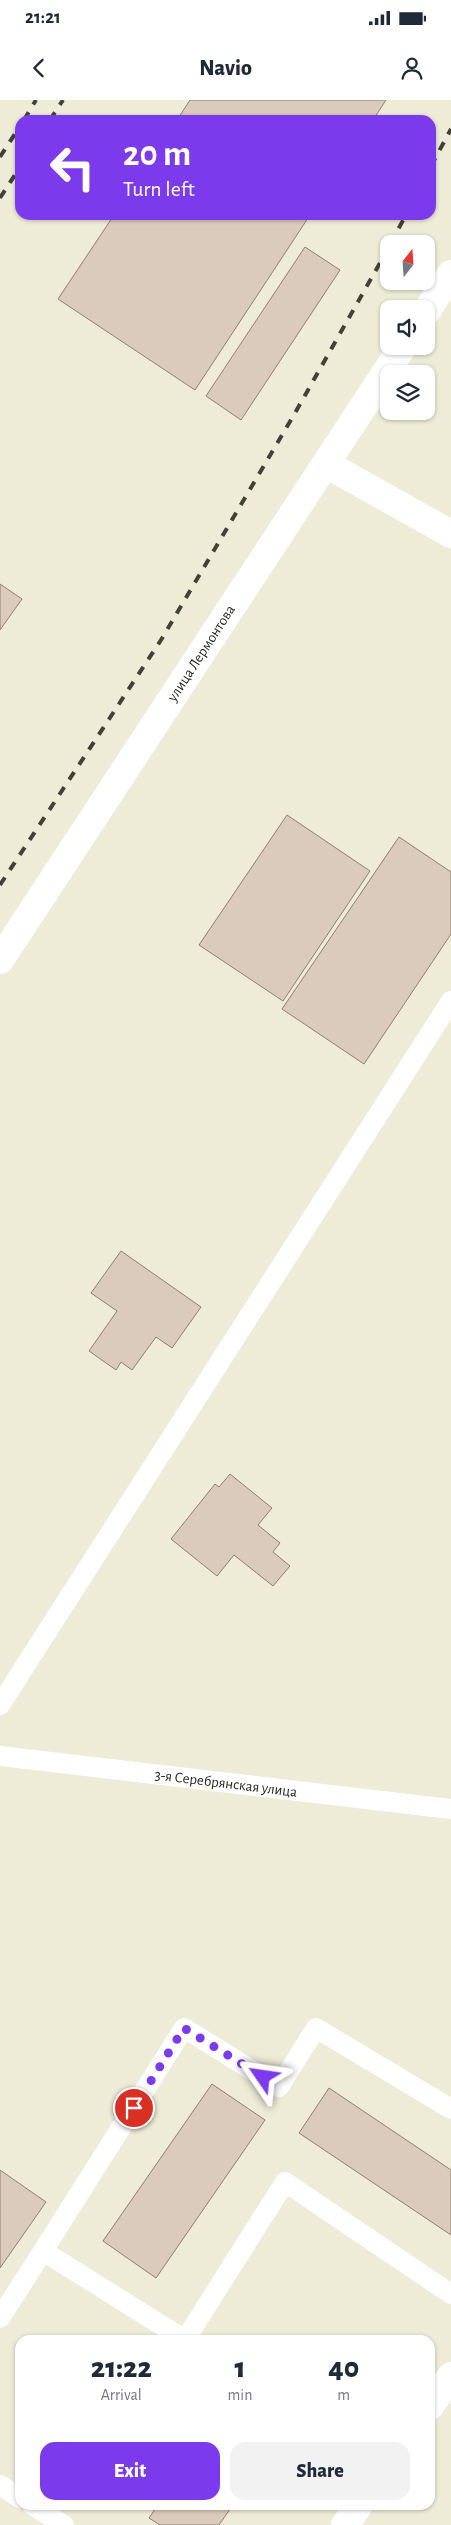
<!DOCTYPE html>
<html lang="en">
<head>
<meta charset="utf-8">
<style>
	body { margin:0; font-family:"Alegreya Sans",sans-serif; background:#f2f2f3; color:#1f2937; height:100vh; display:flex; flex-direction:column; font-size:19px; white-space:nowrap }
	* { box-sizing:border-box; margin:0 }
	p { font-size:16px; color:#747a83 }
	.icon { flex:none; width:28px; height:28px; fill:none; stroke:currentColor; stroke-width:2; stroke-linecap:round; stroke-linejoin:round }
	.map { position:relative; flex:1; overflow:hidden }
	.drawer { position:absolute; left:15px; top:2235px; width:420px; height:175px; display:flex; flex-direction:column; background:#fff; border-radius:15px; box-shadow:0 1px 4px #0004 }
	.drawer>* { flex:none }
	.banner { position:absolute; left:15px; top:15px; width:421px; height:105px; border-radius:15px; box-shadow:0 1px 4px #0004; background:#7c3aed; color:#fff; overflow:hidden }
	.needle { width:32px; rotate:17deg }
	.buttons { position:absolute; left:380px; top:135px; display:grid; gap:10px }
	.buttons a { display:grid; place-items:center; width:55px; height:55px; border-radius:10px; background:#fff; box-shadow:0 1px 4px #0004; font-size:25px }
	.pin { position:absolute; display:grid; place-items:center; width:42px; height:42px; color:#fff; margin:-21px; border:2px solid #fff; border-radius:50%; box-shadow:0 1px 5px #0007 }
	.me { position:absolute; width:55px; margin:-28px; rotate:302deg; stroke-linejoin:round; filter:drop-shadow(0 0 4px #0008) }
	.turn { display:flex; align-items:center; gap:18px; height:105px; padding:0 25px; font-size:22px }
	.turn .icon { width:65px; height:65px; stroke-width:2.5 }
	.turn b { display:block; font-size:35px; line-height:42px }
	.eta { display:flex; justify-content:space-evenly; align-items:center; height:85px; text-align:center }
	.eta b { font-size:30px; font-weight:800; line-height:35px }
	.primary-button { display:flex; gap:10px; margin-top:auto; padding:10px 25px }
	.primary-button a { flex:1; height:58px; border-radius:15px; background:#7c3aed; color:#fff; font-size:20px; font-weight:800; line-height:58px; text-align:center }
	.primary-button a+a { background:#f2f2f3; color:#1f2937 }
	.status { display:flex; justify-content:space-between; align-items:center; height:35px; padding:0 25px; background:#fff; direction:ltr }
	.status svg { height:14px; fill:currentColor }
	header { display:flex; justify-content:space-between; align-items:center; height:65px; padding:0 25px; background:#fff; font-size:22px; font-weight:800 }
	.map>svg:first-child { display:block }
	.building { fill:#dbcbbc; stroke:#8e7f71 }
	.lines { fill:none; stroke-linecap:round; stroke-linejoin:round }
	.lane { stroke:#fff; stroke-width:20 }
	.street { stroke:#fff; stroke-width:28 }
	.rail { stroke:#424138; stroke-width:4; stroke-dasharray:9 9; stroke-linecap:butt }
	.route { stroke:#7c3aed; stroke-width:9; stroke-dasharray:0 16.2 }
	.labels { text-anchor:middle; stroke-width:4; stroke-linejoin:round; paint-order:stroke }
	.street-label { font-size:15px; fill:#2a2921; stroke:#fff }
</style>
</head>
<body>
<div class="status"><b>21:21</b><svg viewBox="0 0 49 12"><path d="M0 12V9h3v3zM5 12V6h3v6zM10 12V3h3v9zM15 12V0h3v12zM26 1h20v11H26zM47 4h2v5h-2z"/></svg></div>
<header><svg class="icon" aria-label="back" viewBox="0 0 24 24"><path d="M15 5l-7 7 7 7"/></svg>Navio<svg class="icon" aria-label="person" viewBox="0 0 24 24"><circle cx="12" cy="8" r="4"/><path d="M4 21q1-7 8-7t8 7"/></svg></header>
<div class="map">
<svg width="451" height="2425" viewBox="0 0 451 2425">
	<rect width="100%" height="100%" fill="#eeebd7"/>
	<g class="building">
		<polygon points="190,0 386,0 373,20 177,20"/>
		<polygon points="114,115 310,115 195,290 58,199"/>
		<polygon points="305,147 340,170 241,320 206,296"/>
		<polygon points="0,484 22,499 0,530"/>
		<polygon points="287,715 370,771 283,901 199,845"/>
		<polygon points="399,737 451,772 451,834 364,964 282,909"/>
		<polygon points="121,1151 201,1207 172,1248 156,1237 132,1270 121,1262 116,1270 89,1251 117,1211 91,1193"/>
		<polygon points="230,1374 272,1408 258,1425 280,1443 273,1452 290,1466 273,1486 234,1455 217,1476 171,1439 215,1384 219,1387"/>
		<polygon points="212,1984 265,2020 156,2178 103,2141"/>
		<polygon points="329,1988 451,2070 451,2135 299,2033"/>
		<polygon points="0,2070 46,2102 0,2168"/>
		<polygon points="158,2405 194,2405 202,2410 205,2405 224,2405 230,2409 219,2425 160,2425 149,2418"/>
	</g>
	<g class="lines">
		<g class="lane">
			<polyline points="0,1605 451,901"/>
			<polyline points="0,1656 451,1709"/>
			<polyline points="43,2151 184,1928 279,1987 316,1928 451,2009"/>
			<polyline points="0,2218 43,2151 185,2240"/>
			<polyline points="185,2240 285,2082 451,2194"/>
			<polyline points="0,2385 20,2398"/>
			<polyline points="32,2405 64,2425"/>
		</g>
		<g class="street">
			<polyline points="426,212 451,174"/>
			<polyline points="326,364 451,434"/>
			<polyline points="0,860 403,246"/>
			<polyline points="430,2306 451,2276"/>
			<polyline points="345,2425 359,2405"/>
		</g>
		<g class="rail">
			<polyline points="24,20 36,0"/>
			<polyline points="50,20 63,0"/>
			<polyline points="0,57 20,26"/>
			<polyline points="431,66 451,29"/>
			<polyline points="0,98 20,67"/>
			<polyline points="390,144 406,115"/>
			<polyline points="0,785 161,540 295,313 389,147"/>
		</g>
	</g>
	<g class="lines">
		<polyline class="route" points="134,2008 184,1928 263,1977"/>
	</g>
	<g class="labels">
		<g class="street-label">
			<text transform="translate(201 553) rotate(-57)" y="5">улица Лермонтова</text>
			<text transform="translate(226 1683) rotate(7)" y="5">3-я Серебрянская улица</text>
		</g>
	</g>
</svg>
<div class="buttons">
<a><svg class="needle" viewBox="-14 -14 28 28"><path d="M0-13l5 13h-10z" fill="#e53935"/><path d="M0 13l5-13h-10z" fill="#747a83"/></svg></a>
<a><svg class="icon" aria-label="sound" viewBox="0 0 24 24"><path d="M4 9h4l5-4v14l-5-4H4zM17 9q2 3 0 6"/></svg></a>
<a><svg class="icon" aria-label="layers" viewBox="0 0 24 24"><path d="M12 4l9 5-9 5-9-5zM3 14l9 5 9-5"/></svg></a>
</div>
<div class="pin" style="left:134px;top:2008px;background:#d93025"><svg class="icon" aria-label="arrive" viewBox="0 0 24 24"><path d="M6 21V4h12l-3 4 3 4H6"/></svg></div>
<svg class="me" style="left:263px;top:1977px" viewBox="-20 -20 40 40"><path d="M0-17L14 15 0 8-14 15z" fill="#7c3aed" stroke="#fff" stroke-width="4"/></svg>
<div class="banner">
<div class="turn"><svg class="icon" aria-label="left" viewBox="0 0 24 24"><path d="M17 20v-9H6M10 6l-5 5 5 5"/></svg><div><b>20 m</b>Turn left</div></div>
</div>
<section class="drawer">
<div class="eta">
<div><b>21:22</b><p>Arrival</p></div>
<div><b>1</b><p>min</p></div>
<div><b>40</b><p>m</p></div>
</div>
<div class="primary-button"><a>Exit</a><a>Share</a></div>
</section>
</div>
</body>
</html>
